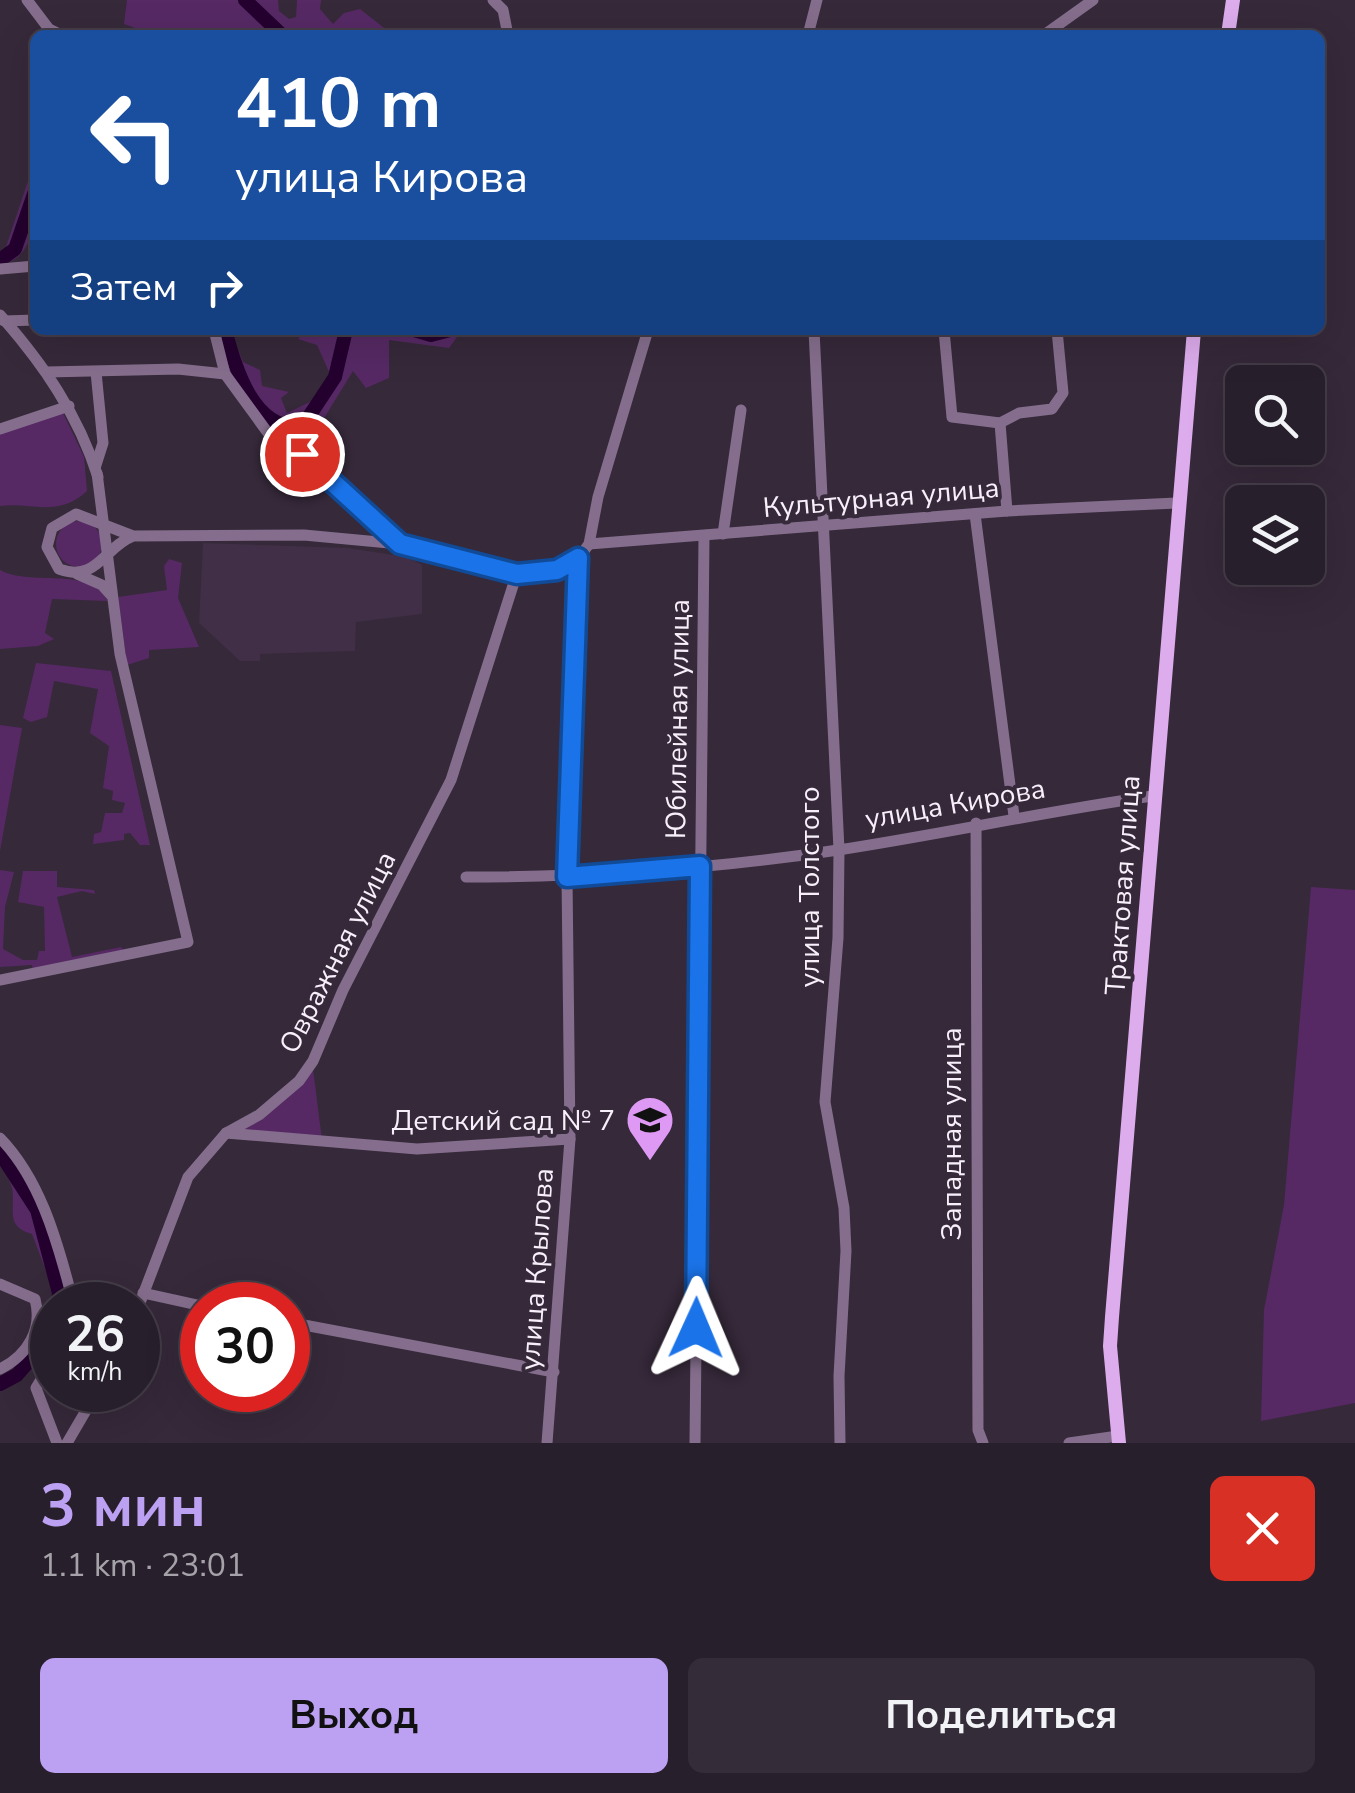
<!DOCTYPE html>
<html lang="ru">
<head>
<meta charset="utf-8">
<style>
	body { margin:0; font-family:"Nunito Sans",sans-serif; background:#342c38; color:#f1f3f6; height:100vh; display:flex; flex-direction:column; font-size:38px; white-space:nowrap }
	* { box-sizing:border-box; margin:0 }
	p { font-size:32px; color:#a5a2a9 }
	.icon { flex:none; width:55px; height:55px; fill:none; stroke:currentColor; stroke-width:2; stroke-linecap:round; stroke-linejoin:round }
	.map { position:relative; height:1443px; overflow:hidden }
	.drawer { display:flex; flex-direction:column; background:#281f2c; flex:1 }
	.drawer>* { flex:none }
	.banner { position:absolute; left:30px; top:30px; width:1295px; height:305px; border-radius:15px; box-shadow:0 10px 40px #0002,0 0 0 2px #443d48; background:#1a4fa0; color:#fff; overflow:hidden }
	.controls { position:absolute; left:1225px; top:365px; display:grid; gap:20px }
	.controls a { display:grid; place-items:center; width:100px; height:100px; border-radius:15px; background:#281f2c; box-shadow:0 10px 40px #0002,0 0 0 2px #443d48; font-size:50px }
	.speed { position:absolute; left:30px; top:1282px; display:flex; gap:20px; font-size:50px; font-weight:700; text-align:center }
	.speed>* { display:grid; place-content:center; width:130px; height:130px; border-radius:50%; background:#281f2c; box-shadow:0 10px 40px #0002,0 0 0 2px #443d48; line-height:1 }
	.speed small { font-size:25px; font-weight:400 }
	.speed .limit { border:15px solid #d22; background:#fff; color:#111 }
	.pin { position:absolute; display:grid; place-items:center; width:85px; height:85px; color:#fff; margin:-42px; border:5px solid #fff; border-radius:50%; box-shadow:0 2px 10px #0007 }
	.me { position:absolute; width:110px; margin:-55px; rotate:1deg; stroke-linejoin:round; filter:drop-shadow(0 0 8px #0008) }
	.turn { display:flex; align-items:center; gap:35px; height:210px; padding:0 40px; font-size:45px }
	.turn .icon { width:130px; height:130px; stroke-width:2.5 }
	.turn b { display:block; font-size:70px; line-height:85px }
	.then { display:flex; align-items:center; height:95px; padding:0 40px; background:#0003; gap:20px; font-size:38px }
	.round { display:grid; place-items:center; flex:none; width:105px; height:105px; border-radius:15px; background:#342c38 }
	.head { display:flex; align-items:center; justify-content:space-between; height:170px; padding:0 40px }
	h1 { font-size:60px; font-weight:700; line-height:75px; color:#bca0f2 }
	.action { display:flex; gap:20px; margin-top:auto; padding:20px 40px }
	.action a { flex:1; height:115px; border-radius:15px; background:#bca0f2; color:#111; font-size:40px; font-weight:700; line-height:115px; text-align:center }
	.action a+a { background:#342c38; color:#f1f3f6 }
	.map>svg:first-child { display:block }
	.built { fill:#402f46 }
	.green { fill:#562964 }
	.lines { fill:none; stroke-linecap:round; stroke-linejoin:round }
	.river { stroke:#24002f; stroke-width:14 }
	.minor { stroke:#856e8d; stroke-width:11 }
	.major { stroke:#dcacec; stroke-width:14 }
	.route-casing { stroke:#114b97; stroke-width:25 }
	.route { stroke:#1a73e8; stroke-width:18 }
	.labels { text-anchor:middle; stroke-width:8; stroke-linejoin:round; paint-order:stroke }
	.street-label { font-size:28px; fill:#f7effa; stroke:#36293a }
	.poi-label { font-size:28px; fill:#f7effa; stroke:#36293a; text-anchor:end }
</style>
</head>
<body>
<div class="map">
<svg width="1355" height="1443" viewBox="0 0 1355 1443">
	<rect width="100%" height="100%" fill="#36293a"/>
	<polygon class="built" points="203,543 348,548 407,557 422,565 422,614 356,622 355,651 260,654 260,661 240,661 199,623"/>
	<g class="green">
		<polygon points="127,0 278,0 279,11 289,19 296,17 297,0 321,0 320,9 333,24 344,13 360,9 388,31 385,35 146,32 124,24"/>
		<path d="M35 160C35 192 44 257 0 265Z"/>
		<path d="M214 330H230L243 362 260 370 262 386 289 392 281 398 287 413 316 399 330 374 317 345 298 339 307 330H462L449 348 389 340V378L366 388 353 371 302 454C254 425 228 384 214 330Z"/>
		<path d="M63 413 84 457 87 491C58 518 32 502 0 506V431Z"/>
		<circle cx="79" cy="544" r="23"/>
		<polygon points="169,559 182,563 178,598 199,647 149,650 149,658 127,665 118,597 167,590 164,566"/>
		<path d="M0 570C30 587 89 565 108 601L52 599 45 633 54 639 38 646 0 649Z"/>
		<polygon points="36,663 111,671 150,845 140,845 130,833 124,834 124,840 93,844 94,834 101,832 105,813 122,813 125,803 112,800 113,791 103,788 109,746 90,733 98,689 54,681 47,717 31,722 23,718"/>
		<polygon points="0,725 22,728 0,851"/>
		<polygon points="0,870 14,872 5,907 3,949 23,960 37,960 39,951 45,951 44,907 18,902 23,871 57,871 57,887 94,890 95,894 82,891 57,897 72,957 121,947 125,952 33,972 32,965 0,967"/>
		<polygon points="1311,887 1355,890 1355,1403 1261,1421 1264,1310 1284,1205"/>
		<polygon points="313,1069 322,1140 240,1130"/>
		<path d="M3 1165 20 1172 54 1238 66 1288 60 1289 57 1279 48 1276 32 1234C4 1227 16 1208 12 1188 10 1180 5 1173 3 1165Z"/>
	</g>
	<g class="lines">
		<g class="river">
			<polyline points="245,0 282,35"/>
			<polyline points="0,260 15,249 35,191"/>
			<path d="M225 330C236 369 253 431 302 427L335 377 346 330"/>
			<polyline points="414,330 431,335 450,330"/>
			<polyline points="0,1153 37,1210 59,1293 58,1305"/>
			<polyline points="0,1384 17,1375 52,1335"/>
		</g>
		<g class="minor">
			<polyline points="27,0 49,29 61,35"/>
			<polyline points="493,0 503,10 508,35"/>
			<polyline points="808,35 817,0"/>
			<polyline points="1044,35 1093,0"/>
			<polyline points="0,269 35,266"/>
			<path d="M0 315C43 364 78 414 98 477"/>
			<polyline points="4,321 35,320"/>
			<polyline points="214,330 225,374 268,433 302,454 399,544"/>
			<polyline points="814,330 839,850 838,938 825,1102 844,1208 846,1251 839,1376 840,1443"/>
			<polyline points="944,330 952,417 1000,423 1007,511"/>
			<polyline points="47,372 178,369 225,374"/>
			<polyline points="1000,423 1019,413 1052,409 1063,393 1057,330"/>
			<polyline points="0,429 69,406"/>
			<polyline points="95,468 103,443 96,372"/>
			<polyline points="975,514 1014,816"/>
			<polyline points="723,534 741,410"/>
			<path d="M133 536C104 547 97 583 59 569L47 547 52 528 76 514 133 536 304 535 400 544 517 573 557 570 578 559"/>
			<polyline points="589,544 1007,511 1176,503"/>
			<polyline points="77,574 102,585 111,595"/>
			<polyline points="976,823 978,1430 983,1443"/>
			<path d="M466 877C591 877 714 869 838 850 943 834 1047 811 1153 796"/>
			<polyline points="0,980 188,942 120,654 97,473"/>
			<polyline points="226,1133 417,1149 570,1139"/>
			<path d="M0 1138C39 1178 56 1237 70 1290"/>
			<path d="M0 1284 35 1299C43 1329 28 1355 0 1369"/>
			<polyline points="143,1293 202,1306"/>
			<polyline points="138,1308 188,1177 226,1133 259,1115 299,1081 313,1061 343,990 451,780 517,573"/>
			<polyline points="288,1322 554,1372"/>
			<path d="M35 1333C55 1356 51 1364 36 1388L57 1443"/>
			<polyline points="67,1443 98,1390"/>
			<polyline points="547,1443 570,1139 567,877 578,559 589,544 598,497 648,330"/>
			<polyline points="695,1443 704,536"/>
			<polyline points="1069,1443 1118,1436"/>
		</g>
		<g class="major">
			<polyline points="1228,35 1233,0"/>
			<polyline points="1119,1443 1110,1346 1112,1317 1194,330"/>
		</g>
	</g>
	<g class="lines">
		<g class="route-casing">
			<polyline id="route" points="302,454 400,544 517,574 557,570 578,558 567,877 700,866 696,1328"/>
		</g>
		<use href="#route" class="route"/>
	</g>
	<defs>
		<g id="school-pin" transform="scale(2.5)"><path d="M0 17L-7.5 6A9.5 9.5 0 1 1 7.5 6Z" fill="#dd99f3" stroke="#36293a"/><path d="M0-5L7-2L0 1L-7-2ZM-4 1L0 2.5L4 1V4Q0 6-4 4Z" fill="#111"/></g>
	</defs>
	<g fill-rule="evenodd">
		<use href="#school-pin" x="650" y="1120"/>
	</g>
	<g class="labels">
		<g class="street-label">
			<text transform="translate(881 497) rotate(-5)" y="10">Культурная улица</text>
			<text transform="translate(677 719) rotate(-89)" y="10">Юбилейная улица</text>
			<text transform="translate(955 803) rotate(-10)" y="10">улица Кирова</text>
			<text transform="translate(1122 885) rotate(-86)" y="10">Трактовая улица</text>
			<text transform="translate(809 887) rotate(-90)" y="10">улица Толстого</text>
			<text transform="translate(337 952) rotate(-63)" y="10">Овражная улица</text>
			<text transform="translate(951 1134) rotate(-90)" y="10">Западная улица</text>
			<text transform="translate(536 1269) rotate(-86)" y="10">улица Крылова</text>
		</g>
		<g class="poi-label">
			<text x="615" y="1130">Детский сад № 7</text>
		</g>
	</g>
</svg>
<div class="controls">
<a><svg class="icon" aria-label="search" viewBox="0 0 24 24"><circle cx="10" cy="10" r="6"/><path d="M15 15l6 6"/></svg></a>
<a><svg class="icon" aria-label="layers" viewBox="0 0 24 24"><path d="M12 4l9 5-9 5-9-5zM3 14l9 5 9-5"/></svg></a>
</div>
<div class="speed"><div>26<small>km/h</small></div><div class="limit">30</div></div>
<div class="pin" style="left:302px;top:454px;background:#d93025"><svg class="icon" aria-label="arrive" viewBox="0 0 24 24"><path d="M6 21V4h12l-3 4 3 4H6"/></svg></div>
<svg class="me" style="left:696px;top:1328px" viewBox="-20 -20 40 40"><path d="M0-17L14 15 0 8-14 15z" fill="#1a73e8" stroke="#fff" stroke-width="4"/></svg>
<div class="banner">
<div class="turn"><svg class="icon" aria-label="left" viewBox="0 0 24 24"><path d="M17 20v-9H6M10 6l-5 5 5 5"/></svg><div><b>410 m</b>улица Кирова</div></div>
<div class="then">Затем<svg class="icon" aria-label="right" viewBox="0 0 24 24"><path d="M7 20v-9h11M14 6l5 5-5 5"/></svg></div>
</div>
</div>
<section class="drawer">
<div class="head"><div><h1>3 мин</h1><p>1.1 km · 23:01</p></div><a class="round" style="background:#d93025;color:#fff"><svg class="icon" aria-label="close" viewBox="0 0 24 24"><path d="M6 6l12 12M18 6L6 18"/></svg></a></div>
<div class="action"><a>Выход</a><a>Поделиться</a></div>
</section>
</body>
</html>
